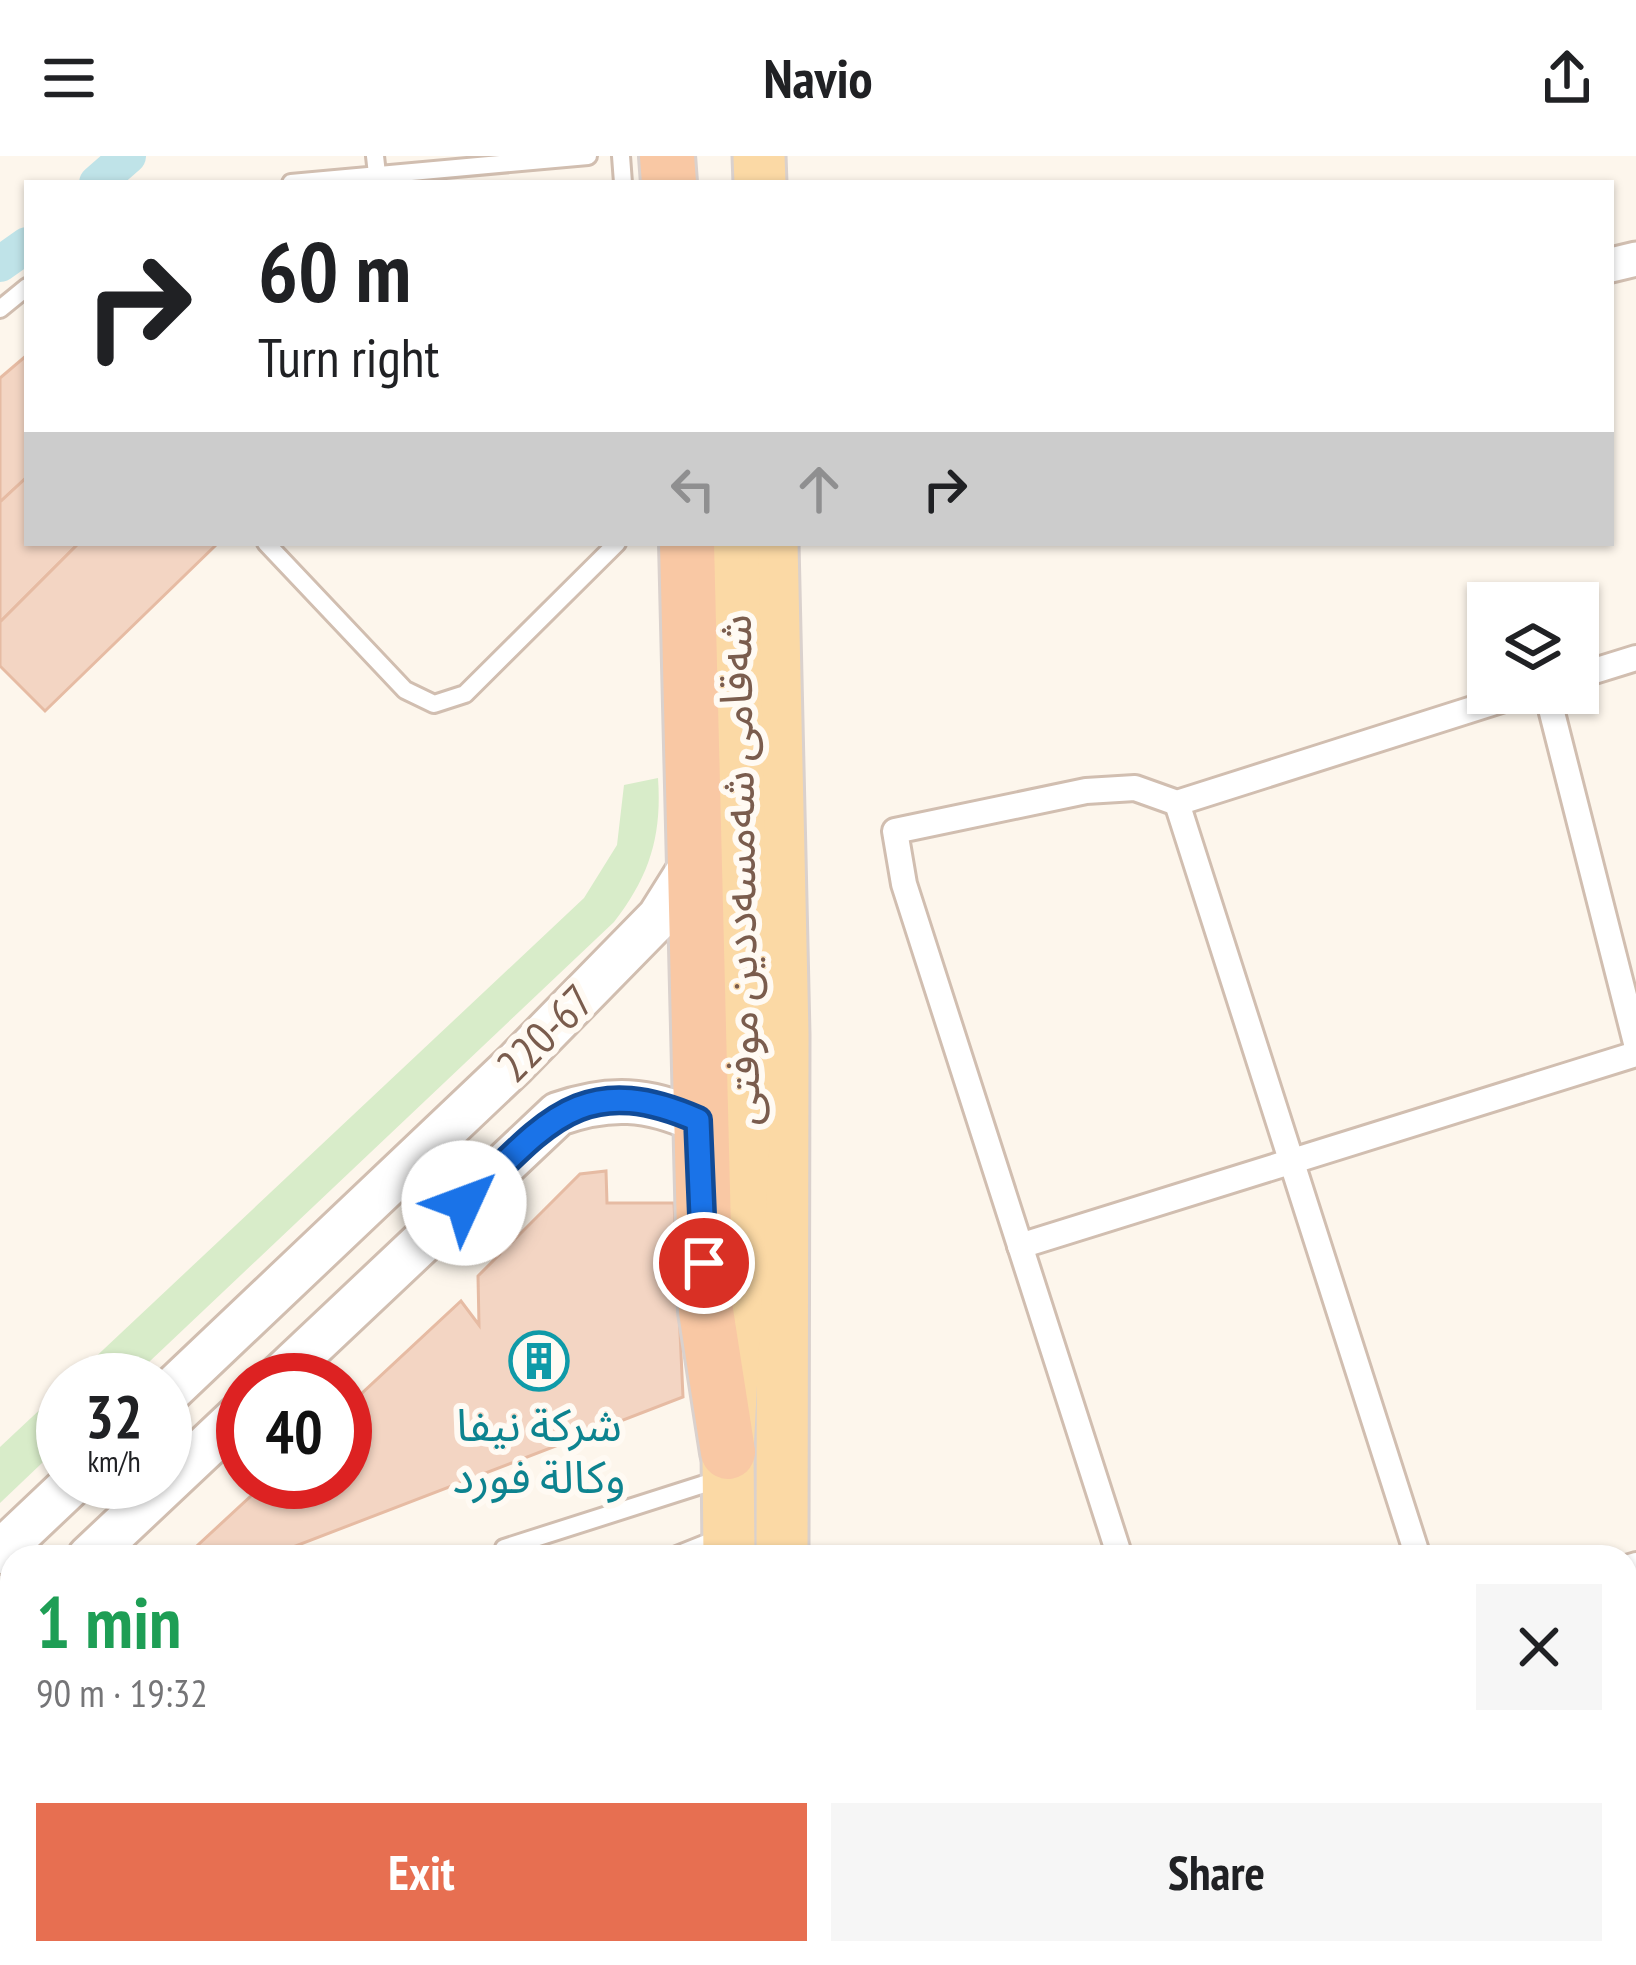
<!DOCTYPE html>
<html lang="en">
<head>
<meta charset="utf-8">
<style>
	body { margin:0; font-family:"PT Sans Narrow","Noto Sans Arabic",sans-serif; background:#f6f6f6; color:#202124; height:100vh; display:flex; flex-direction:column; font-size:45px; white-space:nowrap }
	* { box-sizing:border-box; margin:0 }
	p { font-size:39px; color:#757577 }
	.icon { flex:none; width:66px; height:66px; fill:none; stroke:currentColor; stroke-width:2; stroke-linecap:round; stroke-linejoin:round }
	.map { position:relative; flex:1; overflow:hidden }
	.sheet { position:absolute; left:0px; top:1389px; width:1638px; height:420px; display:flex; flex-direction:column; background:#fff; border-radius:36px 36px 0 0; box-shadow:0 3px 9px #0004 }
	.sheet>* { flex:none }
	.top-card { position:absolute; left:24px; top:24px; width:1590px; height:366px; border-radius:0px; box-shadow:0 3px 9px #0004; background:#fff; color:#202124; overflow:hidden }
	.fabs { position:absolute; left:1467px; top:426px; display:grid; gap:24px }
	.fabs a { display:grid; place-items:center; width:132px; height:132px; border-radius:0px; background:#fff; box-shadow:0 3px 9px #0004; font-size:60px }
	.speed { position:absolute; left:36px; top:1197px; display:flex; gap:24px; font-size:60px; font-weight:700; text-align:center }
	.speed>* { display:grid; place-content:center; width:156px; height:156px; border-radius:50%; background:#fff; box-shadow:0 3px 9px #0004; line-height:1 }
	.speed small { font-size:30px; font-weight:400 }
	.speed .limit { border:18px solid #d22; background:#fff; color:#111 }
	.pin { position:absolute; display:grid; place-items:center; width:102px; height:102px; color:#fff; margin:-51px; border:6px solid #fff; border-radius:50%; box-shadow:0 3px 12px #0007 }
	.me { position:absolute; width:132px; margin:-66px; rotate:47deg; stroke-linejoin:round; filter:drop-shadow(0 0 9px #0008) }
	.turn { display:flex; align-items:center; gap:42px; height:252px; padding:0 36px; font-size:54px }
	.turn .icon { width:156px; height:156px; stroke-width:2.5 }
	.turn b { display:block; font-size:84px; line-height:102px }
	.lanes { display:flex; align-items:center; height:114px; padding:0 36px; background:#0003; justify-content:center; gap:60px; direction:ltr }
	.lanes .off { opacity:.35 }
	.round { display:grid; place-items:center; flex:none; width:126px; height:126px; border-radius:0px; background:#f6f6f6 }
	.head { display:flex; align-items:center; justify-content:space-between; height:204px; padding:0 36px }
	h1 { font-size:72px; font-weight:800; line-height:90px; color:#1e9e55 }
	.primary-button { display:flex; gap:24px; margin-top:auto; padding:24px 36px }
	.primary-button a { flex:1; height:138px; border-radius:0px; background:#e76f51; color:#fff; font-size:48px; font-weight:800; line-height:138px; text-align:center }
	.primary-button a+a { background:#f6f6f6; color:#202124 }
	header { display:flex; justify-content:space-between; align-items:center; height:156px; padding:0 36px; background:#fff; font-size:54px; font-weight:800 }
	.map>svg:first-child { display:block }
	.green { fill:#d8ecc9 }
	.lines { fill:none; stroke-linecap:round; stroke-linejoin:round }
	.canal { stroke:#bfe3e8; stroke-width:36 }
	.building { fill:#f3d5c3; stroke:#e6bba3; stroke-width:3 }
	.service-casing { stroke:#d1beb0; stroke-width:22 }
	.pedestrian-casing { stroke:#d1beb0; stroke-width:30 }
	.minor-casing { stroke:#d1beb0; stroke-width:39 }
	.tertiary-casing { stroke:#d1beb0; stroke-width:48 }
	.primary-casing { stroke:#dad1cd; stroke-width:57 }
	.trunk-casing { stroke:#dad1cd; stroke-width:60 }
	.service { stroke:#fff; stroke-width:16 }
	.pedestrian { stroke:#fff; stroke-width:24 }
	.minor { stroke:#fff; stroke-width:33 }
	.tertiary { stroke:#fff; stroke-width:42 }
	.primary { stroke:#fbd9a5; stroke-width:51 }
	.trunk { stroke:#f9c8a4; stroke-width:54 }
	.route-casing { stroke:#114b97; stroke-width:30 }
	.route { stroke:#1a73e8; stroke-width:21 }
	.labels { text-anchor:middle; stroke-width:12; stroke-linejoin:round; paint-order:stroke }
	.street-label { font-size:45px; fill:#7a5c4d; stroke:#fffaf3 }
	.culture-label { font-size:45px; fill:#0d838f; stroke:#fffaf3 }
</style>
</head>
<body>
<header><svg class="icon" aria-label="menu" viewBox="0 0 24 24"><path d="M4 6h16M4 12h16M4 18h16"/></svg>Navio<svg class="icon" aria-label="share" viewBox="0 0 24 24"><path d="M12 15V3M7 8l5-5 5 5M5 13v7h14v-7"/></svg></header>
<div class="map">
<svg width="1636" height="1809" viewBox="0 0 1636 1809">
	<rect width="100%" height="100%" fill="#fdf6ec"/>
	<g class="green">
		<path d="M658 622C662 679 650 720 614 766L130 1224H71L584 742 617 689 624 629Z"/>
		<polygon points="63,1232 63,1287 0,1347 0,1291"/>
		<polygon points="1636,1438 1636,1809 1584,1809 1580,1797 1626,1797 1626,1442"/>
		<polygon points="1028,1797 1222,1797 1227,1809 1032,1809"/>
		<polygon points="1274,1797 1526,1797 1531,1809 1278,1809"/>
	</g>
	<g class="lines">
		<g class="canal">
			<polyline points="97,27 128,0"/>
			<polyline points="0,108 27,89"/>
		</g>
	</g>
	<g class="building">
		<polygon points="27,199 27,321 0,346 0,222"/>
		<polygon points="27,321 27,387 79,387 0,466 0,346"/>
		<polygon points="79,387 217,388 45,555 0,510 0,466"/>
		<polygon points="606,1015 607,1047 674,1047 683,1241 267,1401 185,1401 266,1326 345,1326 345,1253 461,1145 479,1169 478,1120 580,1018"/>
		<polygon points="9,1553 12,1674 0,1681 0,1561"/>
		<polygon points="12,1674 12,1797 150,1797 127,1809 0,1809 0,1681"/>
	</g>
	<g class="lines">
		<g class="service-casing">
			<g id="service">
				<polyline points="375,0 377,18"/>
				<polyline points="621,0 623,27"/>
				<polyline points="291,27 588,0"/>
				<polyline points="0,153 27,131"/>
				<polyline points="266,387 405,534 434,548 465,538 617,387"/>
				<polyline points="504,1392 720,1323"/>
				<polyline points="672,1401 722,1381"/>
				<polyline points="1626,1408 1636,1405"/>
				<polyline points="661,1797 698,1809"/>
				<polyline points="995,1797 998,1809"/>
			</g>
		</g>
		<g class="pedestrian-casing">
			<g id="pedestrian">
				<polyline points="1578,520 1636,502"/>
				<polyline points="1547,537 1636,887"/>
				<polyline points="1177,647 1418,1401"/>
				<polyline points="1020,1090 1636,898"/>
				<polyline points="1120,1401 904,728 895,675 1086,635 1135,632 1177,647 1523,537"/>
				<polyline points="1254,1797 1258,1809"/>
				<polyline points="1547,1797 1551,1809"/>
			</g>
		</g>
		<g class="minor-casing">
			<polyline id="minor" points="1611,109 1636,103"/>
		</g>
		<g class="tertiary-casing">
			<g id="tertiary">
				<path d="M276 1224 558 958C609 940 648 942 698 965"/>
				<polyline points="165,1240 515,908 659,761 698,699"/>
				<polyline points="0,1396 74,1326"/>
				<polyline points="89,1401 243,1256"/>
				<polyline points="0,1486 12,1474"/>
			</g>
		</g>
		<g class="primary-casing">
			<g id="primary">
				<polyline points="759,0 760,27"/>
				<polyline points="772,387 783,879 782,1401"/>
				<polyline points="729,1401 728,1296 745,968 733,387"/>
				<polyline points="731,1797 731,1809"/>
				<polyline points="785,1797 785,1809"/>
			</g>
		</g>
		<g class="trunk-casing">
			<g id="trunk">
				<polyline points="667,0 669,27"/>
				<polyline points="687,387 706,1155 728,1296"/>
			</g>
		</g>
		<use href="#service" class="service"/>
		<use href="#pedestrian" class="pedestrian"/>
		<use href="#minor" class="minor"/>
		<use href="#tertiary" class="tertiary"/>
		<use href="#primary" class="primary"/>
		<use href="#trunk" class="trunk"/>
	</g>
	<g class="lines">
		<g class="route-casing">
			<path id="route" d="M464 1047C544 970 580 912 698 964L704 1107"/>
		</g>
		<use href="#route" class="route"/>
	</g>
	<defs>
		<g id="building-ring" transform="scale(3)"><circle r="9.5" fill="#fffaf3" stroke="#0f9aa8" stroke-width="1.5"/><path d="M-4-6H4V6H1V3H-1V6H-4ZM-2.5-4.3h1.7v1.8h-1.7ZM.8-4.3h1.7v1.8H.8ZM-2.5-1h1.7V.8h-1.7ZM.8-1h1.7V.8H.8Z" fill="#0f9aa8"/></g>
	</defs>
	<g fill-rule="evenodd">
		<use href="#building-ring" x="539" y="1205"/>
	</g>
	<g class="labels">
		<g class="street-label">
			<text transform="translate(739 714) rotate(-91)" y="16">شەقامی شەمسەددین موفتی</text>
			<text transform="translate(545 877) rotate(-45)" y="16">220-67</text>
		</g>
		<g class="culture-label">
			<text x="539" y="1285">شركة نيفا<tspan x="539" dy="52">وكالة فورد</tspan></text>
		</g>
	</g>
</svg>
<div class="fabs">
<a><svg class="icon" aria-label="layers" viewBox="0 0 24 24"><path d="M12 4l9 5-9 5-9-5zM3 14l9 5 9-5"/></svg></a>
</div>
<div class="speed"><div>32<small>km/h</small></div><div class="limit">40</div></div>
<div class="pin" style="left:704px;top:1107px;background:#d93025"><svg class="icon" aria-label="arrive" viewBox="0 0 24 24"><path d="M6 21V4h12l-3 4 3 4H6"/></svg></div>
<svg class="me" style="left:464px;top:1047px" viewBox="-20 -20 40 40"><circle r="19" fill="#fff"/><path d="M0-13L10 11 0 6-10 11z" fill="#1a73e8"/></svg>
<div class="top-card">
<div class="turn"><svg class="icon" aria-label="right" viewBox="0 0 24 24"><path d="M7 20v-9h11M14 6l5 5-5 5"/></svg><div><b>60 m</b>Turn right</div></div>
<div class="lanes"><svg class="icon off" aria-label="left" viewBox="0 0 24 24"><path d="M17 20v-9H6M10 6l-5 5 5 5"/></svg><svg class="icon off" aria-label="ahead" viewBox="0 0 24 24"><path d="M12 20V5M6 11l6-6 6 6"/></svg><svg class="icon" aria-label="right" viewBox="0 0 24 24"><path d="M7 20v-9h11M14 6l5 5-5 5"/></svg></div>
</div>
<section class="sheet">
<div class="head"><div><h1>1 min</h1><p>90 m · 19:32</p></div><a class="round"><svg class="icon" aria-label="close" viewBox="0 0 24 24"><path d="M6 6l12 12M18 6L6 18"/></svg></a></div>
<div class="primary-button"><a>Exit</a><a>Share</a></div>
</section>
</div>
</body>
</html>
